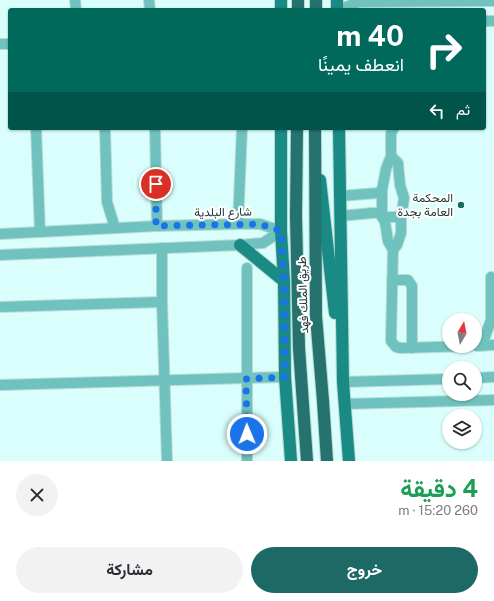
<!DOCTYPE html>
<html lang="ar">
<head>
<meta charset="utf-8">
<style>
	body { margin:0; font-family:"Public Sans",Vazirmatn,sans-serif; background:#f2f2f3; color:#2b2b33; direction:rtl; height:100vh; display:flex; flex-direction:column; font-size:15px; white-space:nowrap }
	* { box-sizing:border-box; margin:0 }
	p { font-size:13px; color:#7c7c81 }
	.icon { flex:none; width:22px; height:22px; fill:none; stroke:currentColor; stroke-width:2; stroke-linecap:round; stroke-linejoin:round }
	.map { position:relative; height:461px; overflow:hidden; direction:ltr }
	.sheet { display:flex; flex-direction:column; background:#fff; flex:1 }
	.sheet>* { flex:none }
	.banner { position:absolute; left:8px; top:8px; width:478px; height:122px; border-radius:4px; box-shadow:0 1px 3px #0004; direction:rtl; background:#00695c; color:#fff; overflow:hidden }
	.needle { width:26px; rotate:10deg }
	.tools { position:absolute; left:442px; top:313px; display:grid; gap:8px }
	.tools a { display:grid; place-items:center; width:40px; height:40px; border-radius:50%; background:#fff; box-shadow:0 1px 3px #0004; font-size:20px }
	.pin { position:absolute; display:grid; place-items:center; width:34px; height:34px; color:#fff; margin:-17px; border:2px solid #fff; border-radius:50%; box-shadow:0 1px 4px #0007 }
	.me { position:absolute; width:44px; margin:-22px; rotate:359deg; stroke-linejoin:round; filter:drop-shadow(0 0 3px #0008) }
	.turn { display:flex; align-items:center; gap:14px; height:84px; padding:0 16px; font-size:18px }
	.turn .icon { width:52px; height:52px; stroke-width:2.5 }
	.turn b { display:block; font-size:28px; line-height:34px }
	.then { display:flex; align-items:center; height:38px; padding:0 16px; background:#0003; gap:8px; font-size:15px }
	.round { display:grid; place-items:center; flex:none; width:42px; height:42px; border-radius:21px; background:#f2f2f3 }
	.overview { display:flex; align-items:center; justify-content:space-between; height:68px; padding:0 16px }
	h1 { font-size:24px; font-weight:700; line-height:30px; color:#1e9e55 }
	.cta { display:flex; gap:8px; margin-top:auto; padding:8px 16px }
	.cta a { flex:1; height:46px; border-radius:24px; background:#1c6965; color:#fff; font-size:16px; font-weight:700; line-height:46px; text-align:center }
	.cta a+a { background:#f2f2f3; color:#2b2b33 }
	.map>svg:first-child { display:block }
	.lines { fill:none; stroke-linecap:round; stroke-linejoin:round }
	.minor-casing { stroke:#b8dad7; stroke-width:12 }
	.major-casing { stroke:#b8dad7; stroke-width:14 }
	.highway-casing { stroke:#b8dad7; stroke-width:14 }
	.minor { stroke:#6fc2bd; stroke-width:10 }
	.major { stroke:#1a8a85; stroke-width:12 }
	.highway { stroke:#26726e; stroke-width:12 }
	.route { stroke:#1a73e8; stroke-width:7; stroke-dasharray:0 12.6 }
	.poi-dot { fill:#1c6965; stroke:#fff; stroke-width:1.5 }
	.labels { text-anchor:middle; stroke-width:4; stroke-linejoin:round; paint-order:stroke }
	.poi-label { font-size:12px; fill:#233534; stroke:#fff; text-anchor:end }
	.street-label { font-size:12px; fill:#233534; stroke:#fff }
</style>
</head>
<body>
<div class="map">
<svg width="494" height="461" viewBox="0 0 494 461">
	<rect width="100%" height="100%" fill="#d9fefb"/>
	<g class="lines">
		<g class="minor-casing">
			<g id="minor">
				<polyline points="75,0 76,10"/>
				<polyline points="149,0 150,10"/>
				<polyline points="338,10 359,2 494,1"/>
				<polyline points="484,21 494,21"/>
				<polyline points="0,44 10,44"/>
				<polyline points="36,128 40,232"/>
				<polyline points="105,128 107,202 115,228"/>
				<polyline points="155,128 157,226"/>
				<polyline points="391,156 398,163 400,185 404,198 401,219 401,233 397,245 393,250"/>
				<polyline points="382,190 382,217 385,222 388,241 393,250 391,341 396,347 401,348 470,346"/>
				<polyline points="340,196 378,193 382,190 386,169 391,156 391,133 394,128"/>
				<polyline points="340,216 372,213 379,213 382,217 401,217"/>
				<polyline points="238,224 242,128"/>
				<polyline points="0,234 157,226 238,224 260,224 281,231"/>
				<polyline points="162,248 162,302 167,461"/>
				<polyline points="0,255 240,245 263,243 281,231"/>
				<polyline points="247,268 247,461"/>
				<polyline points="392,280 408,280 412,286 412,348"/>
				<polyline points="0,307 162,302"/>
				<polyline points="482,345 491,320 491,277"/>
				<polyline points="477,346 494,345"/>
				<polyline points="475,378 494,377"/>
				<polyline points="343,382 449,379"/>
				<polyline points="0,385 285,377"/>
				<polyline points="344,404 494,400"/>
			</g>
		</g>
		<g class="major-casing">
			<g id="major">
				<polyline points="281,0 281,10"/>
				<polyline points="337,10 337,0"/>
				<polyline points="281,128 281,231 284,281 285,377 291,461"/>
				<polyline points="339,128 343,382 349,461"/>
				<polyline points="320,180 335,313"/>
				<polyline points="240,245 284,281"/>
			</g>
		</g>
		<g class="highway-casing">
			<g id="highway">
				<polyline points="298,10 298,0"/>
				<polyline points="316,10 316,0"/>
				<polyline points="297,128 296,216 299,348 307,461"/>
				<polyline points="315,128 316,316 323,401 327,461"/>
			</g>
		</g>
		<use href="#minor" class="minor"/>
		<use href="#major" class="major"/>
		<use href="#highway" class="highway"/>
	</g>
	<g class="lines">
		<polyline class="route" points="156,184 156,226 260,224 281,231 284,281 285,377 246,379 247,434"/>
	</g>
	<circle class="poi-dot" cx="461" cy="205" r="4"/>
	<g class="labels">
		<g class="poi-label">
			<text x="453" y="202">المحكمة<tspan x="453" dy="14">العامة بجدة</tspan></text>
		</g>
		<g class="street-label">
			<text transform="translate(223 212) rotate(-1)" y="4">شارع البلدية</text>
			<text transform="translate(303 295) rotate(-92)" y="4">طريق الملك فهد</text>
		</g>
	</g>
</svg>
<div class="tools">
<a><svg class="needle" viewBox="-14 -14 28 28"><path d="M0-13l5 13h-10z" fill="#e53935"/><path d="M0 13l5-13h-10z" fill="#7c7c81"/></svg></a>
<a><svg class="icon" aria-label="search" viewBox="0 0 24 24"><circle cx="10" cy="10" r="6"/><path d="M15 15l6 6"/></svg></a>
<a><svg class="icon" aria-label="layers" viewBox="0 0 24 24"><path d="M12 4l9 5-9 5-9-5zM3 14l9 5 9-5"/></svg></a>
</div>
<div class="pin" style="left:156px;top:184px;background:#d93025"><svg class="icon" aria-label="arrive" viewBox="0 0 24 24"><path d="M6 21V4h12l-3 4 3 4H6"/></svg></div>
<svg class="me" style="left:247px;top:434px" viewBox="-20 -20 40 40"><circle r="17" fill="#1a73e8" stroke="#fff" stroke-width="3"/><path d="M0-11L8 9 0 5-8 9z" fill="#fff"/></svg>
<div class="banner">
<div class="turn"><svg class="icon" aria-label="right" viewBox="0 0 24 24"><path d="M7 20v-9h11M14 6l5 5-5 5"/></svg><div><b>40 m</b>انعطف يمينًا</div></div>
<div class="then">ثم<svg class="icon" aria-label="left" viewBox="0 0 24 24"><path d="M17 20v-9H6M10 6l-5 5 5 5"/></svg></div>
</div>
</div>
<section class="sheet">
<div class="overview"><div><h1>4 دقيقة</h1><p>260 m · 15:20</p></div><a class="round"><svg class="icon" aria-label="close" viewBox="0 0 24 24"><path d="M6 6l12 12M18 6L6 18"/></svg></a></div>
<div class="cta"><a>خروج</a><a>مشاركة</a></div>
</section>
</body>
</html>
